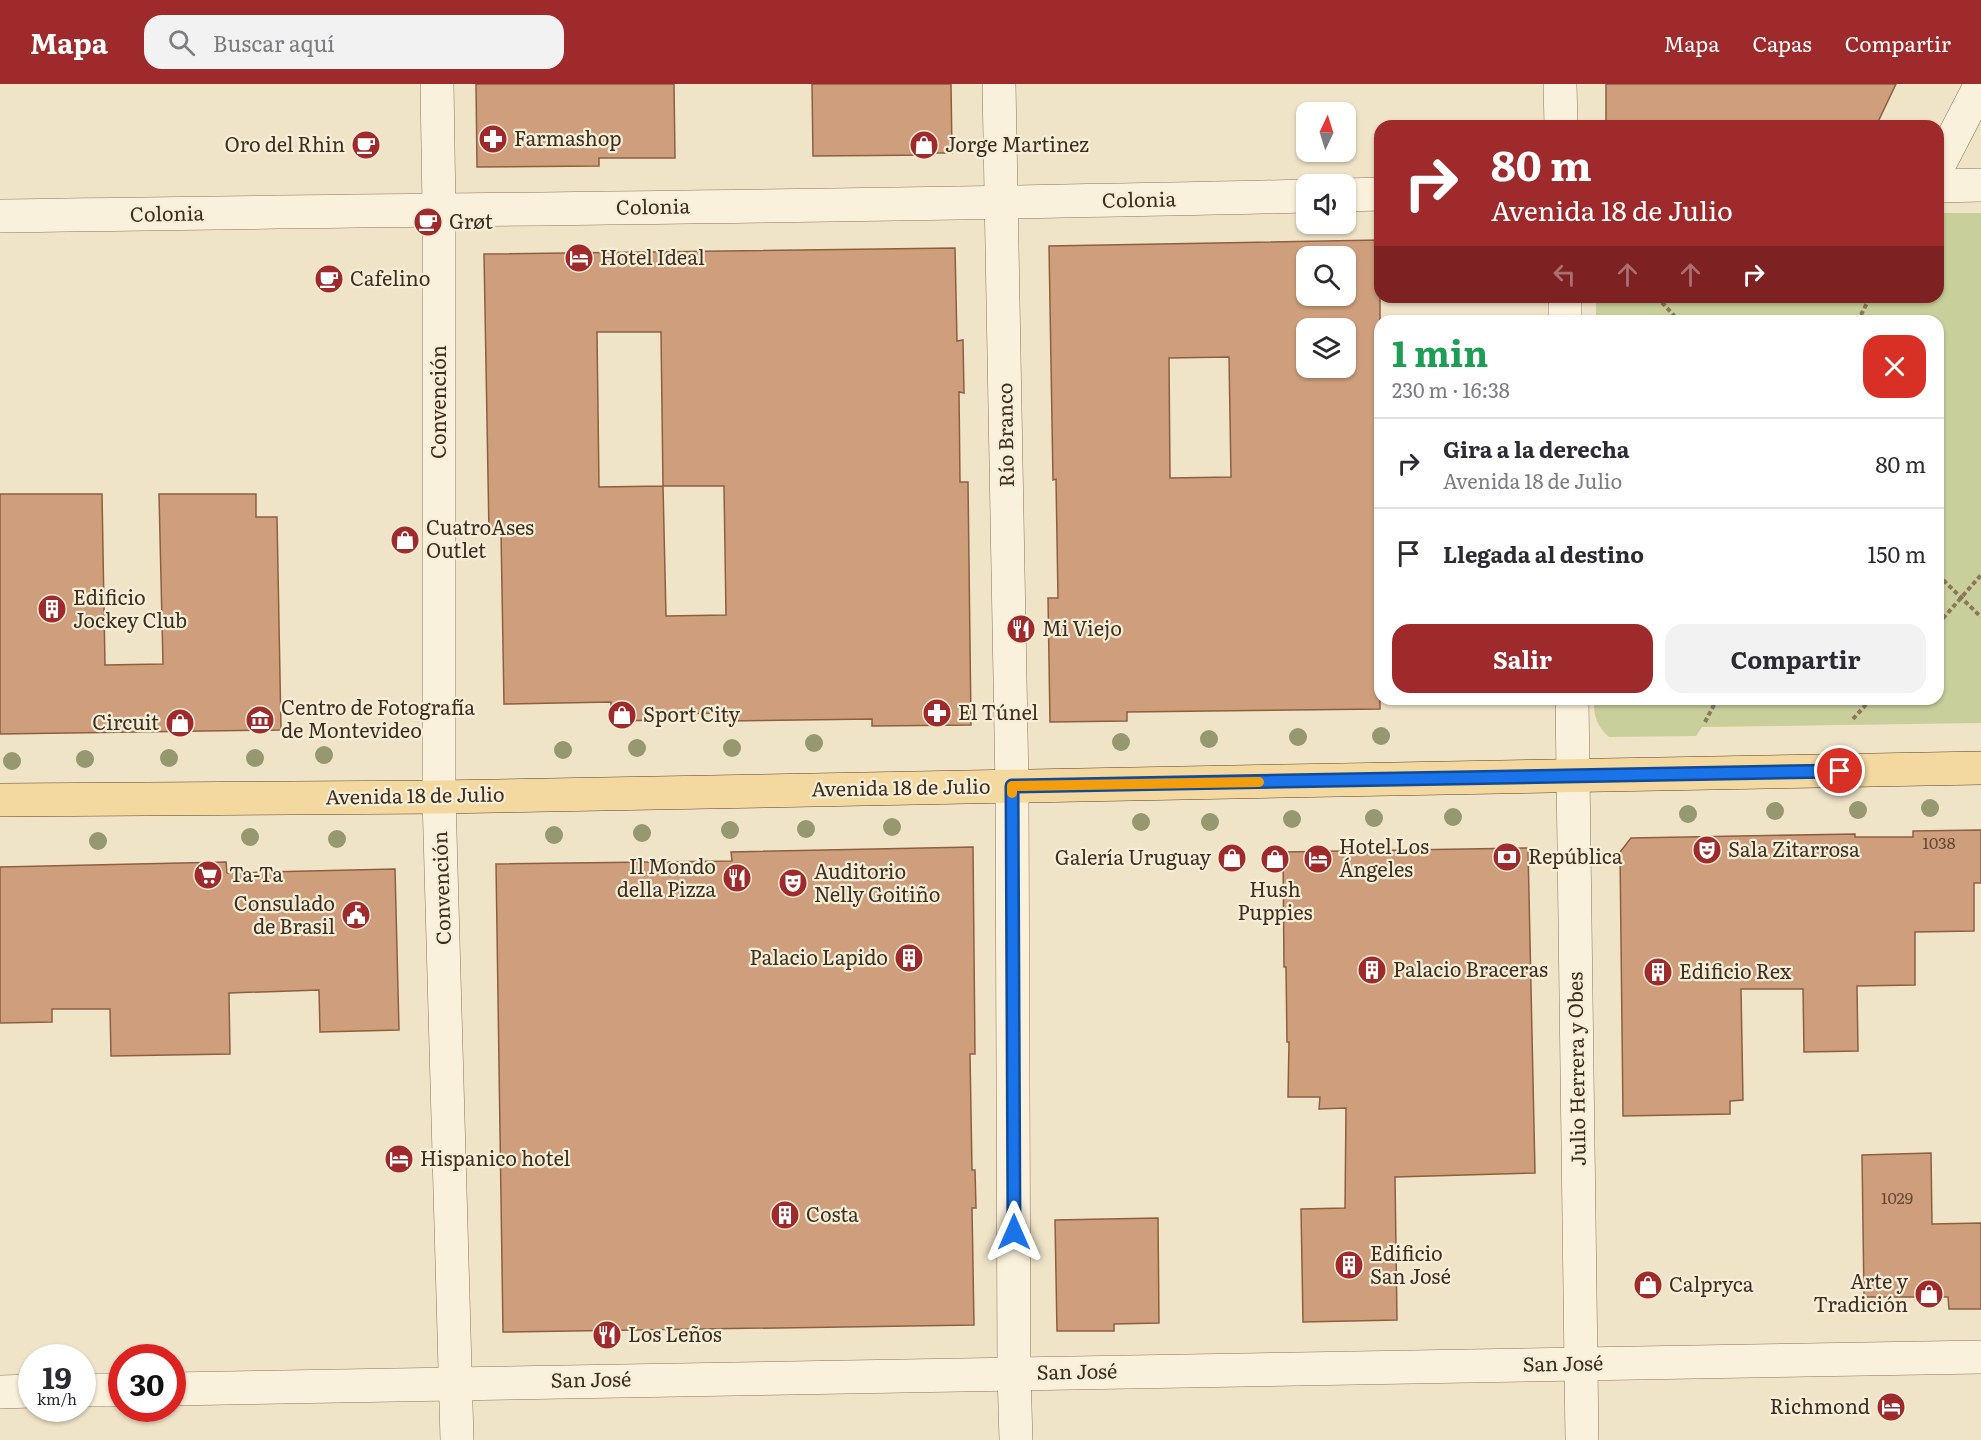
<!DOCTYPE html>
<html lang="es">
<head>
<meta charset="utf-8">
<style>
	body { margin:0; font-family:Literata,serif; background:#f2f2f3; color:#2b2b33; height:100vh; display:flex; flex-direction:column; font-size:22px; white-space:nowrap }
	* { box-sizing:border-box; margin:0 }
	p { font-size:20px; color:#7c7c81 }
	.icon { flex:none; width:33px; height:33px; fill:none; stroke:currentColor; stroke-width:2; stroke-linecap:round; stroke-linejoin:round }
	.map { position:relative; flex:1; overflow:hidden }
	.details { position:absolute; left:1374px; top:231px; width:570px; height:390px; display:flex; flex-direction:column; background:#fff; border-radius:18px; box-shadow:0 2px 4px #0004 }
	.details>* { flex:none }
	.guide { position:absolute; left:1374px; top:36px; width:570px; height:183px; border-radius:18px; box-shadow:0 2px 4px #0004; background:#9e2a2b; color:#fff; overflow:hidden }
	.needle { width:39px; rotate:4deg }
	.controls { position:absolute; left:1296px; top:18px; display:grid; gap:12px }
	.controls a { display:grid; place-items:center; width:60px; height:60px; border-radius:12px; background:#fff; box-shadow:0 2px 4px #0004; font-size:30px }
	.speed { position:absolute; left:18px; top:1260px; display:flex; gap:12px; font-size:30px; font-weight:700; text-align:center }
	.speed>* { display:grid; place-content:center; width:78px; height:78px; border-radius:50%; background:#fff; box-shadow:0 2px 4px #0004; line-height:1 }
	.speed small { font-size:15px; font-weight:400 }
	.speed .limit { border:9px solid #d22; background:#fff; color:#111 }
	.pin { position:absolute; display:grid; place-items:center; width:51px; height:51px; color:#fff; margin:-26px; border:3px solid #fff; border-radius:50%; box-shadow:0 2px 6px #0007 }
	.me { position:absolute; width:66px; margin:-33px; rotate:0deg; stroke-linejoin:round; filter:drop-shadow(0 0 4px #0008) }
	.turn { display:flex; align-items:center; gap:21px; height:126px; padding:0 18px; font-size:27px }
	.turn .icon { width:78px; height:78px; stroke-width:2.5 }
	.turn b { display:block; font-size:42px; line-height:51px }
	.lanes { display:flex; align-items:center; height:57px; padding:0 18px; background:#0003; justify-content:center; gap:30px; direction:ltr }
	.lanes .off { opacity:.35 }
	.round { display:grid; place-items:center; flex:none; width:63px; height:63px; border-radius:18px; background:#f2f2f3 }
	.overview { display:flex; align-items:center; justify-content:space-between; height:102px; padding:0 18px }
	h1 { font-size:36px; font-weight:700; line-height:45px; color:#1e9e55 }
	.primary-button { display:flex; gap:12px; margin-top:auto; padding:12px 18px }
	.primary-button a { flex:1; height:69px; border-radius:18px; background:#9e2a2b; color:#fff; font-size:24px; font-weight:700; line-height:69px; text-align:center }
	.primary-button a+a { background:#f2f2f3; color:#2b2b33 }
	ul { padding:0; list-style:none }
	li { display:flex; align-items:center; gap:18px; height:90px; padding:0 18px; border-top:2px solid #e1e1e2 }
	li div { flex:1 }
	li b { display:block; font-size:22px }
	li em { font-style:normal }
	header { display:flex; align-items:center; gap:36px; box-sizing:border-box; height:84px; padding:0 30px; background:#9e2a2b; color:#fff }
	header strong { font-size:28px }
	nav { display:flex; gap:33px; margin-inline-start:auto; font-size:21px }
	.search { width:420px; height:54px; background:#f2f2f3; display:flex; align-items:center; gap:15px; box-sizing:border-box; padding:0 21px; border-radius:18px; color:#7c7c81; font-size:22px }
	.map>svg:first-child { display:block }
	.green { fill:#c9cf9b }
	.building { fill:#cf9f7d; stroke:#8d5f41; stroke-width:1.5; fill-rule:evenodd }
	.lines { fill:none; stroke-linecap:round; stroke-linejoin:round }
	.minor-casing { stroke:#8d765c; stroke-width:34 }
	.major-casing { stroke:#5b4430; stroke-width:34 }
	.path { stroke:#8d765c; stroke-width:4; stroke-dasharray:4.5 3; stroke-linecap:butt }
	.minor { stroke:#faf1dc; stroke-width:33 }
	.major { stroke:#f3d9a0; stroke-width:33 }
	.tree { fill:#96986f }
	.route-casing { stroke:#114b97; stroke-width:15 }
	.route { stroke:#1a73e8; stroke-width:10 }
	.slow { stroke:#f59e0b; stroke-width:10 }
	.labels { text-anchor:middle; stroke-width:4.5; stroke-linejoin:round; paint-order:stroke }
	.number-label { font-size:16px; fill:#624a37 }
	.poi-label { font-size:20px; fill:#3d2e20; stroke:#f7eed8; text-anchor:start }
	.street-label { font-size:20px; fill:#3d2e20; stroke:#f7eed8 }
</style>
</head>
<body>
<header>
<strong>Mapa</strong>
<div class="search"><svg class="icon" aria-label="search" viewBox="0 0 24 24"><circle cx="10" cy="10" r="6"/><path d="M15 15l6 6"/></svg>Buscar aquí</div>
<nav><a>Mapa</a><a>Capas</a><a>Compartir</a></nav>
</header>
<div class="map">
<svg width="1981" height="1356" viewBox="0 0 1981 1356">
	<rect width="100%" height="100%" fill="#f0e4c8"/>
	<path class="green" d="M1938 129H1981V639L1702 643 1696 652 1609 653C1597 643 1593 631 1594 615H1938V237H1596V213H1938Z"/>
	<g class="building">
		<polygon points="476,0 674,0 675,74 599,74 599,82 477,83"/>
		<polygon points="812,0 951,0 952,69 934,69 934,71 813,72"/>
		<polygon points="1606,0 1896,0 1876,42 1606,42"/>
		<path d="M1380 156V625L1127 628V637L1050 638 1048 514H1058L1056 395 1053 396 1049 162ZM1306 172H1346V212H1306ZM1306 244H1346V284H1306ZM1229 273 1231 393 1170 394 1169 274Z"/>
		<path d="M955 164 957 257 963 256 964 309 959 308 960 398H968L971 641 872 642V635L727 637V629L668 630V636L611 637V618L504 620 501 448H489L484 170ZM597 248H661L663 402 599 403ZM663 402H724L726 531 666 532Z"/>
		<polygon points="0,410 102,410 105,581 163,580 159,410 256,410 256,433 277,433 281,646 0,650"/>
		<polygon points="1981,746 1981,799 1974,799 1974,847 1915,848 1915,901 1857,902 1858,967 1804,968 1803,905 1741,905 1743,1016 1730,1017 1730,1030 1623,1032 1620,768 1631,754 1855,750 1855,753 1913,753 1913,747"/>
		<polygon points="973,763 975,970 970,970 972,1086 975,1086 976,1124 972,1124 974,1241 503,1248 496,780 732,777 731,768"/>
		<polygon points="1528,764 1535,1089 1395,1093 1397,1236 1303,1238 1301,1125 1345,1124 1346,1024 1319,1025 1320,1013 1288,1013 1289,958 1287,958 1286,883 1284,883 1283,768"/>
		<polygon points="226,778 227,789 395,785 399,946 320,948 319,906 229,909 230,970 111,972 110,925 52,925 52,938 0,939 0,783"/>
		<polygon points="1931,1069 1932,1140 1981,1139 1981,1225 1949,1225 1948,1213 1864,1213 1862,1071"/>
		<polygon points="1158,1134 1159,1239 1114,1240 1114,1247 1057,1247 1055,1136"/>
	</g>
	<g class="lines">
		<g class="minor-casing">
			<g id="minor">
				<polyline points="437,0 439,125 439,713 457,1356"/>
				<polyline points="999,0 1012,702 1014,1289 1016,1356"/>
				<polyline points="1560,0 1561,42"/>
				<polyline points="1938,83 1981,0"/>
				<polyline points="1938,102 1981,101"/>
				<polyline points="1346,111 1380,110"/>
				<path d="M0 132C436 125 871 123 1306 112"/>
				<polyline points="1565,213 1565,237"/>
				<polyline points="1572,615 1582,1356"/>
				<polyline points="172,1305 1981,1273"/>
				<polyline points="82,1306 122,1306"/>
				<polyline points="0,1308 32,1307"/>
			</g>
		</g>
		<g class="major-casing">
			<polyline id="major" points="0,716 439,713 1981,684"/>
		</g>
		<g class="path">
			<polyline points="1657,213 1679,237"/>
			<polyline points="1861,231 1870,213"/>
			<polyline points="1938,491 1981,533"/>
			<polyline points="1938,540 1981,491"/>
			<polyline points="1853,635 1871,615"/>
			<polyline points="1705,638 1717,615"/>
		</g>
		<use href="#minor" class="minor"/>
		<use href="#major" class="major"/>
	</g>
	<g class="tree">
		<circle cx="1381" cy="652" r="9"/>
		<circle cx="1298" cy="653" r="9"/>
		<circle cx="1209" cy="655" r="9"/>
		<circle cx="1121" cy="658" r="9"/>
		<circle cx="814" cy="659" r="9"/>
		<circle cx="637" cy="664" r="9"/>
		<circle cx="732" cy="664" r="9"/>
		<circle cx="563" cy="666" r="9"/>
		<circle cx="324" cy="671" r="9"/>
		<circle cx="169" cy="674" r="9"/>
		<circle cx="255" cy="674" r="9"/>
		<circle cx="85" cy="675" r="9"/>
		<circle cx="12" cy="677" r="9"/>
		<circle cx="1930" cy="724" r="9"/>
		<circle cx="1858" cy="726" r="9"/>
		<circle cx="1775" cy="727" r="9"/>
		<circle cx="1688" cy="730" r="9"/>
		<circle cx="1453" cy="733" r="9"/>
		<circle cx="1374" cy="734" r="9"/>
		<circle cx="1292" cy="735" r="9"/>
		<circle cx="1141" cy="738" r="9"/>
		<circle cx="1210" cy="738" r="9"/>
		<circle cx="892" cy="743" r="9"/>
		<circle cx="806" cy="745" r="9"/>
		<circle cx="730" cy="746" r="9"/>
		<circle cx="642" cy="749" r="9"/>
		<circle cx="554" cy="751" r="9"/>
		<circle cx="250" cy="753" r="9"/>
		<circle cx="337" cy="755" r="9"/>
		<circle cx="98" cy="757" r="9"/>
	</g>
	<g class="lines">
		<g class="route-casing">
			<polyline id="route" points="1014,1148 1012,702 1840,687"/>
		</g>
		<use href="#route" class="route"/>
		<polyline class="slow" points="1012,709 1012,702 1259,698"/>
	</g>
	<defs>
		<g id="pharmacy-disc" transform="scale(1.5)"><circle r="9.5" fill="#9e2a2b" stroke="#f7eed8"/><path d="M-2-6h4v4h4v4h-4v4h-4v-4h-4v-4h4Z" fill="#fff"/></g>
		<g id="cafe-disc" transform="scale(1.5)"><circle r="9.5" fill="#9e2a2b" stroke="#f7eed8"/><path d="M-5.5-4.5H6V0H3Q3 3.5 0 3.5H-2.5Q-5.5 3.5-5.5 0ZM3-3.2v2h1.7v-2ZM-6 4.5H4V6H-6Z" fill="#fff"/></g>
		<g id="shop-disc" transform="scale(1.5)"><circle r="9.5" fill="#9e2a2b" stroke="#f7eed8"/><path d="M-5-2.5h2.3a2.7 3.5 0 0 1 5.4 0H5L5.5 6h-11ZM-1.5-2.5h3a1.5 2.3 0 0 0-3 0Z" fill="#fff"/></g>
		<g id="hotel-disc" transform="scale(1.5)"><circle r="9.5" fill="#9e2a2b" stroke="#f7eed8"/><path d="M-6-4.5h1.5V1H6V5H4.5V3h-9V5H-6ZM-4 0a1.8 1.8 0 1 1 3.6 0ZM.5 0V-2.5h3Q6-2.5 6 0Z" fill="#fff"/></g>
		<g id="building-disc" transform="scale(1.5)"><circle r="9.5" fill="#9e2a2b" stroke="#f7eed8"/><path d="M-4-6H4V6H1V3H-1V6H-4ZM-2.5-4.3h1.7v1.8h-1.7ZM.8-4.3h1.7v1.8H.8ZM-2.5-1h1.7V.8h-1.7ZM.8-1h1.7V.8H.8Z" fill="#fff"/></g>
		<g id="restaurant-disc" transform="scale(1.5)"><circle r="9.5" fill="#9e2a2b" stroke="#f7eed8"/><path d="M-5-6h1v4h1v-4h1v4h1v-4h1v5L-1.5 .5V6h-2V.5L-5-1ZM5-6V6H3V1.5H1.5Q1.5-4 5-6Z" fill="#fff"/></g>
		<g id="museum-disc" transform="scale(1.5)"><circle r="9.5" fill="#9e2a2b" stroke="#f7eed8"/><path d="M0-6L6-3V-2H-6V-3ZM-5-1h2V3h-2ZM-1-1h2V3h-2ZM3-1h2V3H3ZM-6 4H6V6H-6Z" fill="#fff"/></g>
		<g id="theatre-disc" transform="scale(1.5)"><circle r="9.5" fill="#9e2a2b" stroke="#f7eed8"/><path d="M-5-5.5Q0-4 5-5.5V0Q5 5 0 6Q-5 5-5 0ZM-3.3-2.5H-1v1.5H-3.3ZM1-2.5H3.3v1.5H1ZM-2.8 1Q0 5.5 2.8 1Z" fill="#fff"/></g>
		<g id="bank-disc" transform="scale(1.5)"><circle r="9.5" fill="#9e2a2b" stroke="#f7eed8"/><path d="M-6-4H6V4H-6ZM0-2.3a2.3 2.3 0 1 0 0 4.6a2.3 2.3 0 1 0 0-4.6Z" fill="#fff"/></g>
		<g id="supermarket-disc" transform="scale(1.5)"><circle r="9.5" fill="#9e2a2b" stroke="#f7eed8"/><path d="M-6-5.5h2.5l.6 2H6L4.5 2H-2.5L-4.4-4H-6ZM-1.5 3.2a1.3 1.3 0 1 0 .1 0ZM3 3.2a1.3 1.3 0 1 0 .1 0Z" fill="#fff"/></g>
		<g id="civic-disc" transform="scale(1.5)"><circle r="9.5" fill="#9e2a2b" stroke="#f7eed8"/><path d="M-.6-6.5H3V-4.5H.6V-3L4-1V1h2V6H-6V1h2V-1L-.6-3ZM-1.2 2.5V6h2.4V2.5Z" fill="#fff"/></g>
	</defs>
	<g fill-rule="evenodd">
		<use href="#pharmacy-disc" x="493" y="55"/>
		<use href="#cafe-disc" x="366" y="61"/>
		<use href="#shop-disc" x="924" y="61"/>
		<use href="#cafe-disc" x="428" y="138"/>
		<use href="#hotel-disc" x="579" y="174"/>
		<use href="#cafe-disc" x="329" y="195"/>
		<use href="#shop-disc" x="405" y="456"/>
		<use href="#building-disc" x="52" y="525"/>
		<use href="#restaurant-disc" x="1021" y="545"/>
		<use href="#pharmacy-disc" x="937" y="629"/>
		<use href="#shop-disc" x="622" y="631"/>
		<use href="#museum-disc" x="260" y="636"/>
		<use href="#shop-disc" x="180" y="639"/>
		<use href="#theatre-disc" x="1707" y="766"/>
		<use href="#bank-disc" x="1507" y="773"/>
		<use href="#shop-disc" x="1232" y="774"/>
		<use href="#shop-disc" x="1275" y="775"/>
		<use href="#hotel-disc" x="1318" y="775"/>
		<use href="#supermarket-disc" x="208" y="791"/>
		<use href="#restaurant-disc" x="737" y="794"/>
		<use href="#theatre-disc" x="793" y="799"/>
		<use href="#civic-disc" x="356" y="831"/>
		<use href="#building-disc" x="909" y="874"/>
		<use href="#building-disc" x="1372" y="886"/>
		<use href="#building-disc" x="1658" y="888"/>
		<use href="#hotel-disc" x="399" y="1075"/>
		<use href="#building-disc" x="785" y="1131"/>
		<use href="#building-disc" x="1349" y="1181"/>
		<use href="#shop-disc" x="1648" y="1201"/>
		<use href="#shop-disc" x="1929" y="1210"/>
		<use href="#restaurant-disc" x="607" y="1251"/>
		<use href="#hotel-disc" x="1891" y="1323"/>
	</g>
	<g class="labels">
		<g class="number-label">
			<text x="1939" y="765">1038</text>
			<text x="1897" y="1120">1029</text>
		</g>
		<g class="poi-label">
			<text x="514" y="62">Farmashop</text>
			<text x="345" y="68" text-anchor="end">Oro del Rhin</text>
			<text x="945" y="68">Jorge Martinez</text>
			<text x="449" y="145">Grøt</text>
			<text x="600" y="181">Hotel Ideal</text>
			<text x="350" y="202">Cafelino</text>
			<text x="426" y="451">CuatroAses<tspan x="426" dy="23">Outlet</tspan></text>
			<text x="73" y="521">Edificio<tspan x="73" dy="23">Jockey Club</tspan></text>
			<text x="1042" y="552">Mi Viejo</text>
			<text x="281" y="631">Centro de Fotografía<tspan x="281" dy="23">de Montevideo</tspan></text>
			<text x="958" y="636">El Túnel</text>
			<text x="643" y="638">Sport City</text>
			<text x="159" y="646" text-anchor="end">Circuit</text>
			<text x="1339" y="770">Hotel Los<tspan x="1339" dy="23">Ángeles</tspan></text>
			<text x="1728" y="773">Sala Zitarrosa</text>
			<text x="1528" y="780">República</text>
			<text x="1211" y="781" text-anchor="end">Galería Uruguay</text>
			<text x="716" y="790" text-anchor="end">Il Mondo<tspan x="716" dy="23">della Pizza</tspan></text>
			<text x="814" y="795">Auditorio<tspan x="814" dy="23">Nelly Goitiño</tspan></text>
			<text x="229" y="798">Ta-Ta</text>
			<text x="1275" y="813" text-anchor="middle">Hush<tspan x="1275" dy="23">Puppies</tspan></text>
			<text x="335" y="827" text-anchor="end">Consulado<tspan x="335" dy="23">de Brasil</tspan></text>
			<text x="888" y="881" text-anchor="end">Palacio Lapido</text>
			<text x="1393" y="893">Palacio Braceras</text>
			<text x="1679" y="895">Edificio Rex</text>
			<text x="420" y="1082">Hispanico hotel</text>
			<text x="806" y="1138">Costa</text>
			<text x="1370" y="1177">Edificio<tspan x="1370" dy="23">San José</tspan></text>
			<text x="1908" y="1205" text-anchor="end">Arte y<tspan x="1908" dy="23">Tradición</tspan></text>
			<text x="1669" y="1208">Calpryca</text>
			<text x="628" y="1258">Los Leños</text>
			<text x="1870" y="1330" text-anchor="end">Richmond</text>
		</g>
		<g class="street-label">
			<text transform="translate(1139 116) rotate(-1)" y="7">Colonia</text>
			<text transform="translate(653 123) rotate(-1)" y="7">Colonia</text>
			<text transform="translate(167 130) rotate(-1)" y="7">Colonia</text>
			<text transform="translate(439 318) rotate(-90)" y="7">Convención</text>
			<text transform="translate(1006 351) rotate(-91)" y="7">Río Branco</text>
			<text transform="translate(901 704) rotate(-1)" y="7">Avenida 18 de Julio</text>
			<text transform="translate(415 712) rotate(-1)" y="7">Avenida 18 de Julio</text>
			<text transform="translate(442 804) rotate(-92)" y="7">Convención</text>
			<text transform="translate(1577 985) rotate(-91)" y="7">Julio Herrera y Obes</text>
			<text transform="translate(1563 1280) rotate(-1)" y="7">San José</text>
			<text transform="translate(1077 1288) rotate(-1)" y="7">San José</text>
			<text transform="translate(591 1296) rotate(-1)" y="7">San José</text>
		</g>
	</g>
</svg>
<div class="controls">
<a><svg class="needle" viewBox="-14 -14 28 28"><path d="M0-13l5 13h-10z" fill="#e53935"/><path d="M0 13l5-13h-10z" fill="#7c7c81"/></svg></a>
<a><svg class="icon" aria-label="sound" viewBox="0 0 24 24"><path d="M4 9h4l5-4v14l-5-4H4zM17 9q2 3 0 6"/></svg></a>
<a><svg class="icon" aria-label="search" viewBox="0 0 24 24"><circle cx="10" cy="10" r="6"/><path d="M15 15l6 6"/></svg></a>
<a><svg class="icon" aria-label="layers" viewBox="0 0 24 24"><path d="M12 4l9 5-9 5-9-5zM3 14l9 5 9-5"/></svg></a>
</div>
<div class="speed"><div>19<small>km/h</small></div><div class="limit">30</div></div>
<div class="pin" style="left:1840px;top:687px;background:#d93025"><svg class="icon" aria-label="arrive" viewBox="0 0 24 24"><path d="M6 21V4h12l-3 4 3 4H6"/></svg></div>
<svg class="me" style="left:1014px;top:1148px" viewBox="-20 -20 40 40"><path d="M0-17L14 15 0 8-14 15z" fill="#1a73e8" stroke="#fff" stroke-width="4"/></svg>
<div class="guide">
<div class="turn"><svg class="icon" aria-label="right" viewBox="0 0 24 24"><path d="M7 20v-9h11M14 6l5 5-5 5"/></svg><div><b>80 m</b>Avenida 18 de Julio</div></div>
<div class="lanes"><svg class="icon off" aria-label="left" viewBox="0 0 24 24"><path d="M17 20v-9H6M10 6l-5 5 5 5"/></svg><svg class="icon off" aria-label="ahead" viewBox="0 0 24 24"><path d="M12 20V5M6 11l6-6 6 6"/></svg><svg class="icon off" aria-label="ahead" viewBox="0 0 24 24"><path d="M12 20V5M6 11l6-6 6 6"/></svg><svg class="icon" aria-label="right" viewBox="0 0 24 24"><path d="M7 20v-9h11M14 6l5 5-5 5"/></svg></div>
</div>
<section class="details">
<div class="overview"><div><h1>1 min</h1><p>230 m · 16:38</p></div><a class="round" style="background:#d93025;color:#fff"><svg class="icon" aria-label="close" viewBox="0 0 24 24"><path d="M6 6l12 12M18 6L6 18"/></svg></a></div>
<ul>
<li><svg class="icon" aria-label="right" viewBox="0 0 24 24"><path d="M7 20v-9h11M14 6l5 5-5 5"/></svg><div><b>Gira a la derecha</b><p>Avenida 18 de Julio</p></div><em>80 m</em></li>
<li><svg class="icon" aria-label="arrive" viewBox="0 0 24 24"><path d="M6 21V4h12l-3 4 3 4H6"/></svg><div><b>Llegada al destino</b></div><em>150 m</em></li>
</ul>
<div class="primary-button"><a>Salir</a><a>Compartir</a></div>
</section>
</div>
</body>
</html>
